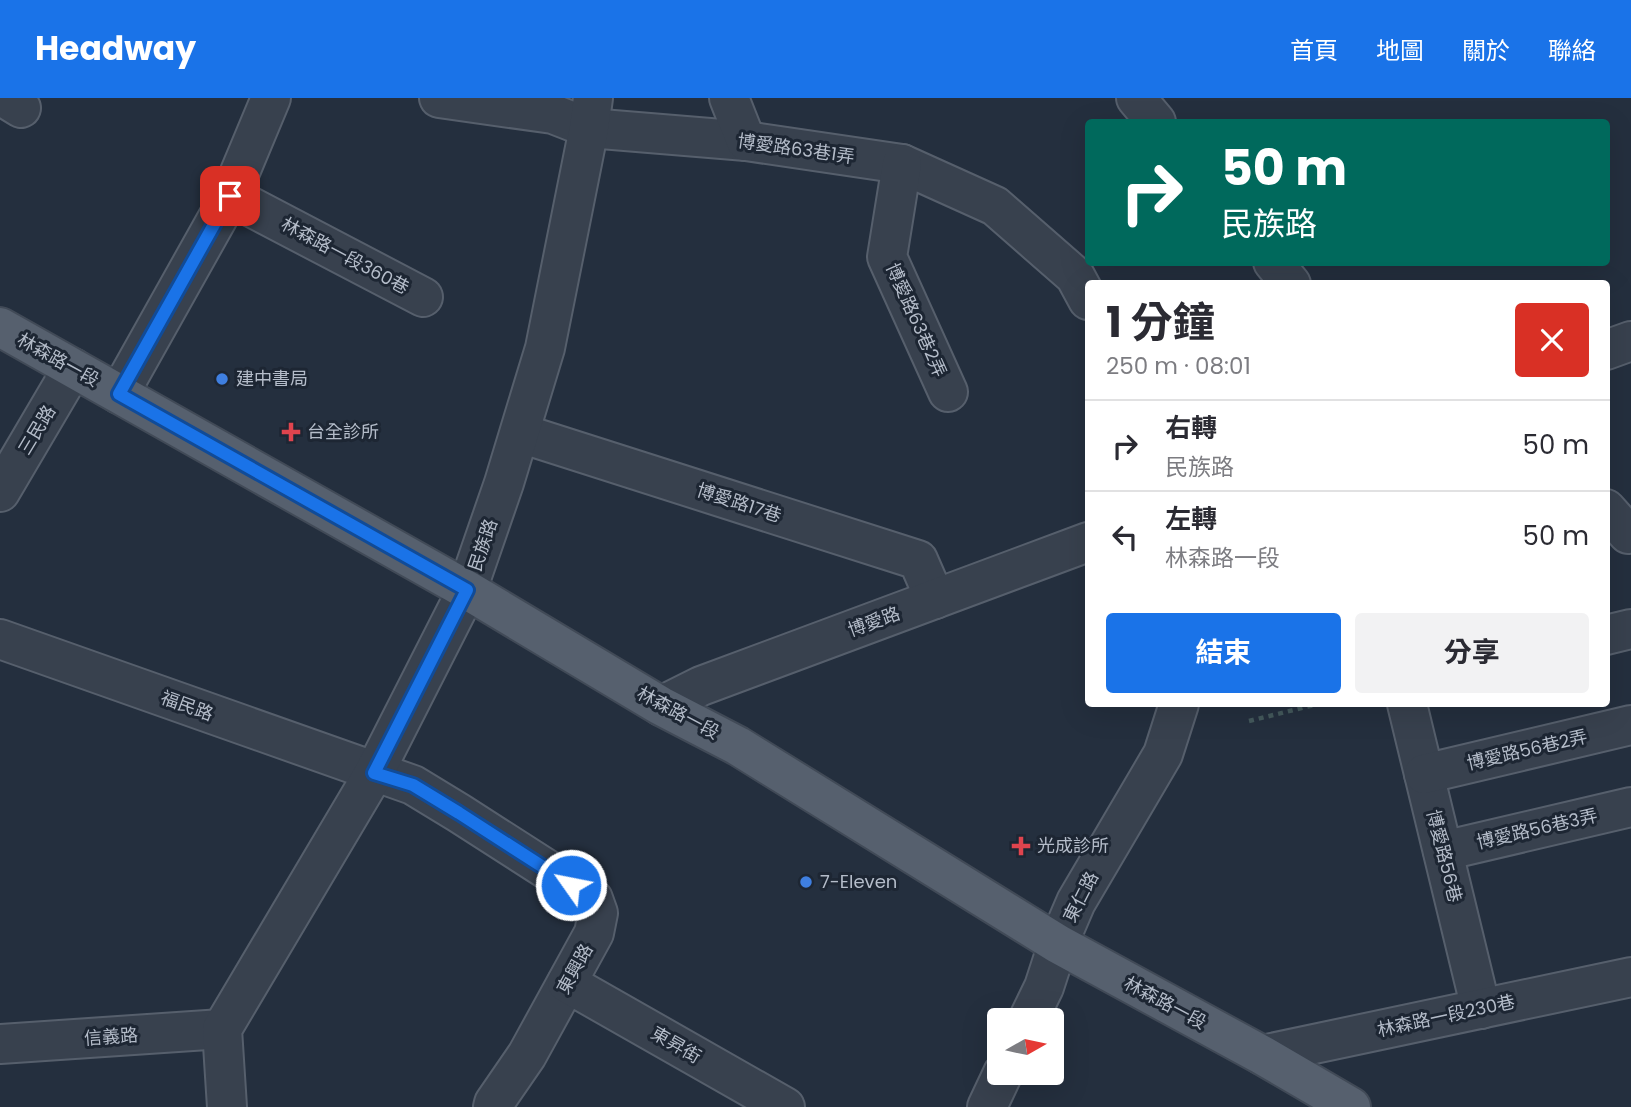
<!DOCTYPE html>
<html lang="zh-TW">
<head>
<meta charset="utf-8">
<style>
	body { margin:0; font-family:Poppins,"Noto Sans TC",sans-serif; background:#f2f2f3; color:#2b2b33; height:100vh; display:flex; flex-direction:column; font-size:26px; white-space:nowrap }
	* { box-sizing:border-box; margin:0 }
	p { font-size:23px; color:#7c7c81 }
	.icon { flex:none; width:38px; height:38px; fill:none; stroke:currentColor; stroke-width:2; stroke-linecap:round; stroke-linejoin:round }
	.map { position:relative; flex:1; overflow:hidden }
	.panel { position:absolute; left:1085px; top:182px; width:525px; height:427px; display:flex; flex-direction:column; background:#fff; border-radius:7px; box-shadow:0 7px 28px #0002 }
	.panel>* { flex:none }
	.top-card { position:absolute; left:1085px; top:21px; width:525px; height:147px; border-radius:7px; box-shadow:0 7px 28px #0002; background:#00695c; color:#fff; overflow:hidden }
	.needle { width:46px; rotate:81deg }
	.tools { position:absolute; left:987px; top:910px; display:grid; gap:14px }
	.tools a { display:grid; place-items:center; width:77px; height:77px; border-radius:7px; background:#fff; box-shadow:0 7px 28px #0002; font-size:35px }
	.pin { position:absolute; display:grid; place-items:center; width:60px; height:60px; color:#fff; margin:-30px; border-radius:14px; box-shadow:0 4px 10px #0006 }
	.me { position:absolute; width:77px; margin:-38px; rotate:303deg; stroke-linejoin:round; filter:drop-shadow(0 0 5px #0008) }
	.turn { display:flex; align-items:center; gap:24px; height:147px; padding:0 21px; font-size:32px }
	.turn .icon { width:91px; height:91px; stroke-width:2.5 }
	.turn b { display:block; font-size:49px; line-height:60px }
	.round { display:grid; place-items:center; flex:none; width:74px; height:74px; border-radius:7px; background:#f2f2f3 }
	.head { display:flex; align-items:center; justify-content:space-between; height:119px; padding:0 21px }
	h1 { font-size:42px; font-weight:700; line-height:52px }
	.primary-button { display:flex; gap:14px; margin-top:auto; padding:14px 21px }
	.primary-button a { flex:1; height:80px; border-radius:7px; background:#1a73e8; color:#fff; font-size:28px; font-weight:700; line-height:80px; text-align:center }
	.primary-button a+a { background:#f2f2f3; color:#2b2b33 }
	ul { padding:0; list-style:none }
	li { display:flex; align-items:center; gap:21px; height:91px; padding:0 21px; border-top:2px solid #e1e1e2 }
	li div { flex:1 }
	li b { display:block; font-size:26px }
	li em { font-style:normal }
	header { display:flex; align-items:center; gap:42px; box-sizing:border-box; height:98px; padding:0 35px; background:#1a73e8; color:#fff }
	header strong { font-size:33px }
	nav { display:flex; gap:38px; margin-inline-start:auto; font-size:24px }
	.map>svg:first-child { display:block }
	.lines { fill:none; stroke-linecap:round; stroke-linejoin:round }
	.minor-casing { stroke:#565f6c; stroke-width:42 }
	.major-casing { stroke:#414a57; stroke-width:42 }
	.path { stroke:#44595c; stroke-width:4.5; stroke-dasharray:5 5; stroke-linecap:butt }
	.minor { stroke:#38414e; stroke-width:38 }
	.major { stroke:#56606e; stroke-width:38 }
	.route-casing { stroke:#114b97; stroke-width:18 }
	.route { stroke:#1a73e8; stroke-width:12 }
	.shop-dot { fill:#3f7fe0; stroke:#1d2633; stroke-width:2.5 }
	.health-dot { fill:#e0444e; stroke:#1d2633; stroke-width:2.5 }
	.labels { text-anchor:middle; stroke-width:6; stroke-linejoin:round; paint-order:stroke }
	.street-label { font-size:18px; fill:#b4bcc9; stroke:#1d2633 }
	.poi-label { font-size:18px; fill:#b4bcc9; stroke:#1d2633; text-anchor:start }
</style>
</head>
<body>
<header>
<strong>Headway</strong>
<nav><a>首頁</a><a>地圖</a><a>關於</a><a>聯絡</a></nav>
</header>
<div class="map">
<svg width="1631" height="1009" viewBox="0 0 1631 1009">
	<rect width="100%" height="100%" fill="#242f3e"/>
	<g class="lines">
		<g class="minor-casing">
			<g id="minor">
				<polyline points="5,0 21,10"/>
				<polyline points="439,0 553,16 589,30 746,43 902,66 995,108 1075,178 1088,202"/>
				<polyline points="729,0 746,43"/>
				<polyline points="1136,0 1156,24"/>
				<polyline points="902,66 887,159 948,294"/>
				<polyline points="230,98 423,199"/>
				<polyline points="1273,164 1291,186"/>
				<polyline points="1606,252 1631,243"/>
				<polyline points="119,296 230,98 271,0"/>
				<polyline points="520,335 918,462 935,501"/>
				<polyline points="0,394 73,270"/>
				<polyline points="1606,411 1628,436 1631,435"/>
				<polyline points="1606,537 1631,531"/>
				<polyline points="0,541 413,687 459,715 593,801 598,815 594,835 527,957 494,1005 493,1009"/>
				<polyline points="1407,606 1481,911"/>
				<polyline points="661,608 701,588 1088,444"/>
				<polyline points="1424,676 1631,627"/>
				<polyline points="1443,753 1631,709"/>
				<polyline points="567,885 785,1009"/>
				<polyline points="1028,922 1044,889 1058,846 1076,804 1163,656 1179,606"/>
				<polyline points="0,946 222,931"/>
				<polyline points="1262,957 1631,879"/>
				<polyline points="227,1009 222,931 374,675 467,492 504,385 545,250 589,30 593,0"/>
				<polyline points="987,1009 1003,975"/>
			</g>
		</g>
		<g class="major-casing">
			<polyline id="major" points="0,229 467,492 661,608 738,648 1058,846 1262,957 1351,1009"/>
		</g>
		<polyline class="path" points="1249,623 1318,606"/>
		<use href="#minor" class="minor"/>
		<use href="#major" class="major"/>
	</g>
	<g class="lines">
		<g class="route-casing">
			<polyline id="route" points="230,98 119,296 467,492 374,675 413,687 459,715 571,787"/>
		</g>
		<use href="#route" class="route"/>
	</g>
	<g class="shop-dot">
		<circle cx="222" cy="281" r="7"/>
		<circle cx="806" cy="784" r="7"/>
	</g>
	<g class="health-dot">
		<path d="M287.5 323.5h7v7h7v7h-7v7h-7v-7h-7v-7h7z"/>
		<path d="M1017.5 737.5h7v7h7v7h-7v7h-7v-7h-7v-7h7z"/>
	</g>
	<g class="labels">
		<g class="street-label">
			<text transform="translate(796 51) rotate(8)" y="6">博愛路63巷1弄</text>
			<text transform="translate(345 158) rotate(28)" y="6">林森路一段360巷</text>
			<text transform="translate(916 222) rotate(66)" y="6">博愛路63巷2弄</text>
			<text transform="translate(58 262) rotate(29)" y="6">林森路一段</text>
			<text transform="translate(37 332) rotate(-59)" y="6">三民路</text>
			<text transform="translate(739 405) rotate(18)" y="6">博愛路17巷</text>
			<text transform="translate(483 447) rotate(-71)" y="6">民族路</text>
			<text transform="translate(874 524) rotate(-20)" y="6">博愛路</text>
			<text transform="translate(187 608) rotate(20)" y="6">福民路</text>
			<text transform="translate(678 615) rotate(28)" y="6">林森路一段</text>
			<text transform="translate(1527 652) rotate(-13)" y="6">博愛路56巷2弄</text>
			<text transform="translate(1537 731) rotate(-13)" y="6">博愛路56巷3弄</text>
			<text transform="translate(1444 758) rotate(76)" y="6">博愛路56巷</text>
			<text transform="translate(1081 799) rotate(-63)" y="6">東仁路</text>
			<text transform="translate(575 871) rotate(-61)" y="6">東興路</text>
			<text transform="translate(1165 905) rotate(28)" y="6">林森路一段</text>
			<text transform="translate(1446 918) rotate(-12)" y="6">林森路一段230巷</text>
			<text transform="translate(111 939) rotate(-4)" y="6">信義路</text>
			<text transform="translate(676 947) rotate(30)" y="6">東昇街</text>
		</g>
		<g class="poi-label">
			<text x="236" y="287">建中書局</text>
			<text x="307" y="340">台全診所</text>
			<text x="1037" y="754">光成診所</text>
			<text x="820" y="790">7-Eleven</text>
		</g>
	</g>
</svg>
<div class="tools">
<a><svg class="needle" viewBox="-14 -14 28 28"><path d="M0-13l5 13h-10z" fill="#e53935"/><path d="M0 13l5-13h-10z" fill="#7c7c81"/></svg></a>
</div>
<div class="pin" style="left:230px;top:98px;background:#d93025"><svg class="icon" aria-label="arrive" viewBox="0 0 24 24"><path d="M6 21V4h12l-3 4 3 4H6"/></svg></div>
<svg class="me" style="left:571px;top:787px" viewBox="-20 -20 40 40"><circle r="17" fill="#1a73e8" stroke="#fff" stroke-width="3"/><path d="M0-11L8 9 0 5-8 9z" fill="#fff"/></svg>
<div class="top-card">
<div class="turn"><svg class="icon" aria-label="right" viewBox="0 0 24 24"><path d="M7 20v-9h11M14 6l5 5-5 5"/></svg><div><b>50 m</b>民族路</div></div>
</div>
<section class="panel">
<div class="head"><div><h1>1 分鐘</h1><p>250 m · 08:01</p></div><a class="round" style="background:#d93025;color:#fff"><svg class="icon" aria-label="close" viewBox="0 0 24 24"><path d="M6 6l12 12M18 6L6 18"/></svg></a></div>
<ul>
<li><svg class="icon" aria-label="right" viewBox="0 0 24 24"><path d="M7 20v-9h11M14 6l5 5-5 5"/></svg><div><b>右轉</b><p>民族路</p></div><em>50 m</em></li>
<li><svg class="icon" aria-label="left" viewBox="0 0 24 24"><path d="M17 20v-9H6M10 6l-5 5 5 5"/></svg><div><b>左轉</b><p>林森路一段</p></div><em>50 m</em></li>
</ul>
<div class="primary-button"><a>結束</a><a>分享</a></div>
</section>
</div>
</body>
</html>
